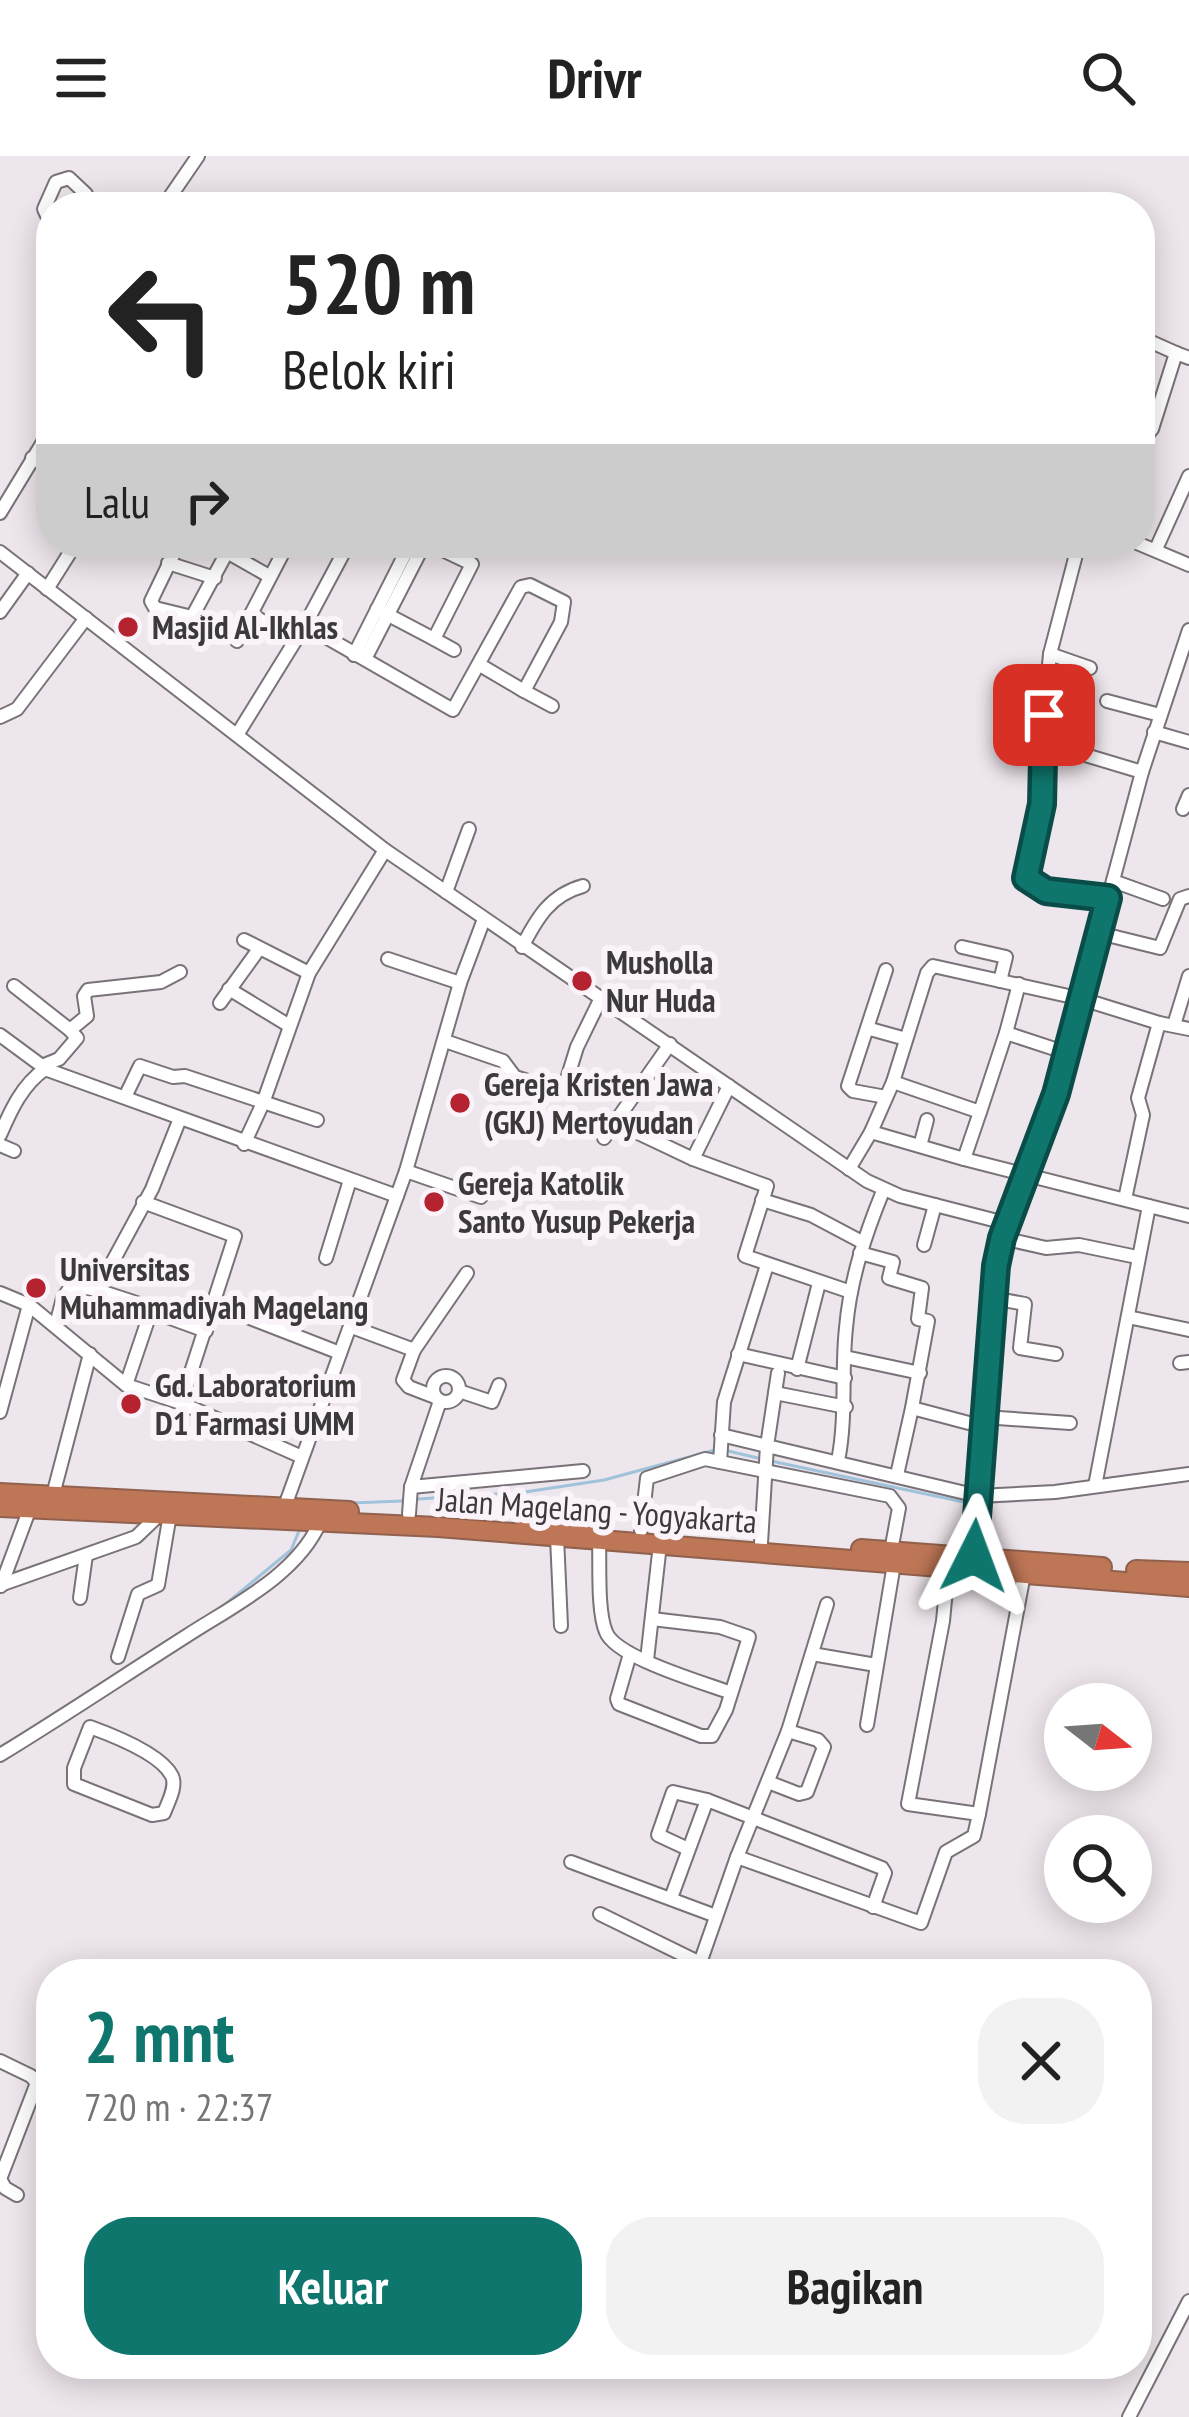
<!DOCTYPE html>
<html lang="id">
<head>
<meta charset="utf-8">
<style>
	body { margin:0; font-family:"PT Sans Narrow",sans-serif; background:#f2f2f2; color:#222; height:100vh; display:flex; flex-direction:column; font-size:45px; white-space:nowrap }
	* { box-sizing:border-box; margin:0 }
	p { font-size:39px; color:#767676 }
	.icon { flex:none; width:66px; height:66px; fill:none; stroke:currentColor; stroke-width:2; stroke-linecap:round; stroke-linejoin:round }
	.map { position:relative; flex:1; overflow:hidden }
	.panel { position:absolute; left:36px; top:1803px; width:1116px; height:420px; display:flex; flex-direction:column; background:#fff; border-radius:48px; box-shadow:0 6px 30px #0003 }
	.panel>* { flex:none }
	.guide { position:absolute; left:36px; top:36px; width:1119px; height:366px; border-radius:48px; box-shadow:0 6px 30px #0003; background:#fff; color:#222; overflow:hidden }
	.needle { width:78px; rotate:107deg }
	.buttons { position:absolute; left:1044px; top:1527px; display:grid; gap:24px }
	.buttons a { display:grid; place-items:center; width:108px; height:108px; border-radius:50%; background:#fff; box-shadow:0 6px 30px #0003; font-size:60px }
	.pin { position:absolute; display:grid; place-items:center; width:102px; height:102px; color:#fff; margin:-51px; border-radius:24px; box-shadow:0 6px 18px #0006 }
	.me { position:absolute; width:132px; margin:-66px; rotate:3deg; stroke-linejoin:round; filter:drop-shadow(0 0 9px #0008) }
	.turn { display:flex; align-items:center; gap:42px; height:252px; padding:0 48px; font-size:54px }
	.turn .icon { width:156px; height:156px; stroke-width:2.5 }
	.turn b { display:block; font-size:84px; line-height:102px }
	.then { display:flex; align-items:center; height:114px; padding:0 48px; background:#0003; gap:24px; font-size:45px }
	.round { display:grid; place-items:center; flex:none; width:126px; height:126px; border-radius:48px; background:#f2f2f2 }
	.headline { display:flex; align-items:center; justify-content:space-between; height:204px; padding:0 48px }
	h1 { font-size:72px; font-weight:800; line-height:90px; color:#0f766e }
	.primary-button { display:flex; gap:24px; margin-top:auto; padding:24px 48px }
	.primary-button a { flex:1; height:138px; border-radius:48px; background:#0f766e; color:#fff; font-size:48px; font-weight:800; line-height:138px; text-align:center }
	.primary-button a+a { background:#f2f2f2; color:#222 }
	header { display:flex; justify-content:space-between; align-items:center; height:156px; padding:0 48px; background:#fff; font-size:54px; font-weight:800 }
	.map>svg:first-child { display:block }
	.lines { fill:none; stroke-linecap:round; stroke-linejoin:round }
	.stream { stroke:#a0c2da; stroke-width:3 }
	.minor-casing { stroke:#797278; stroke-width:16 }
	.highway-casing { stroke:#90614d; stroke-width:22 }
	.minor { stroke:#fff; stroke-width:12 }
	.highway { stroke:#bd7656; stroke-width:18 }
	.route-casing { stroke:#0a4d48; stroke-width:30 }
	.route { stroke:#0f766e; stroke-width:21 }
	.poi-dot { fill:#b52331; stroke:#fbf3fa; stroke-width:4.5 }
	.labels { text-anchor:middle; stroke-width:12; stroke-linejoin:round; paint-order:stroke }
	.poi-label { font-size:33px; font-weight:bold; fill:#3c393b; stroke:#fbf3fa; text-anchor:start }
	.street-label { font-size:33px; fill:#3c393b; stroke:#fbf3fa }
</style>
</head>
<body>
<header><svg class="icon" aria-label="menu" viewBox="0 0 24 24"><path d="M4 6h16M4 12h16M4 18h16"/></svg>Drivr<svg class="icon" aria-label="search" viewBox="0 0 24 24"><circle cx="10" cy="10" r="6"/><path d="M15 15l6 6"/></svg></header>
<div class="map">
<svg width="1189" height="2261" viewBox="0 0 1189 2261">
	<rect width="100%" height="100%" fill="#ede6ec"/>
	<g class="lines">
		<g class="stream">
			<polyline points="724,1294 762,1303"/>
			<polyline points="771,1305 973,1348"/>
			<polyline points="1167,1327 1189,1324"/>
			<polyline points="418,1343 525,1336 604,1324 715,1294"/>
			<polyline points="352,1347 402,1345"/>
			<polyline points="982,1347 1080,1339"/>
			<polyline points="222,1451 291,1394 299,1375"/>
		</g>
		<g class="minor-casing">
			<g id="minor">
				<polyline points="163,51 198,0"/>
				<polyline points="51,68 44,53 56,26 69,22 86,38"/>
				<polyline points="1140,181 1176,197"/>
				<polyline points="1140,279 1147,279 1152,273 1176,197 1189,202"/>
				<polyline points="32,302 51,312"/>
				<polyline points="0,357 51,273"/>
				<polyline points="179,387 151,445 155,452 192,461 232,387"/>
				<polyline points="1079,387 1050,498 1042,586 1042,648 1026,722 1046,735 1108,742"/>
				<polyline points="1137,387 1189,409"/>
				<polyline points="1156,393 1189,320"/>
				<polyline points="0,396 385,694 867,1025 900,1040 1009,1068"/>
				<polyline points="227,396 269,420"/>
				<polyline points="168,407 215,422"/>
				<polyline points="47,433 76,387"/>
				<polyline points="377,453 434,483 472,408 428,387"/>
				<polyline points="0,456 28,417"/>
				<polyline points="251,458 295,485"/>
				<polyline points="305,469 344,396 319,387"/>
				<polyline points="434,483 454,494"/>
				<polyline points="237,485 288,387"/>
				<polyline points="1050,498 1090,512"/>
				<polyline points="354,499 404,400 409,391 420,387"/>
				<polyline points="365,503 420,396 416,389"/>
				<polyline points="524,535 552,550"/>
				<polyline points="1107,545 1160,559"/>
				<polyline points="0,561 17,553 86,462"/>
				<polyline points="1154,576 1189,586"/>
				<polyline points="237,579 305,469 453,554 521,431 530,429 564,446 561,466 524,535 480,509"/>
				<polyline points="1042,586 1142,616"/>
				<polyline points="1183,653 1189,639"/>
				<polyline points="1113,725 1163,743"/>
				<polyline points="446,736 469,673"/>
				<polyline points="1099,777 1160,792 1180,743 1189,740"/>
				<polyline points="244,784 309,817"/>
				<path d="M522 791C537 762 550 739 583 730"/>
				<polyline points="962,791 1006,801 1000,825"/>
				<polyline points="388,803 460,827"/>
				<polyline points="886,814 848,930 853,935 886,941"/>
				<polyline points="14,830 70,874"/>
				<polyline points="229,833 288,869"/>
				<polyline points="220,847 259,793"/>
				<polyline points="1174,869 1189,820"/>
				<polyline points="870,873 906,883"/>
				<polyline points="1006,877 1019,828"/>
				<polyline points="0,879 42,910"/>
				<polyline points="445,885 503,905 515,921 563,936 577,891 601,842"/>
				<polyline points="44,913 42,910 59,903 77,882 70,874 87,860 84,840 88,834 161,826 180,816"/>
				<polyline points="125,941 140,910 173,921 185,920 317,964"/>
				<polyline points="980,956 1006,877 1067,897"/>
				<polyline points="615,966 693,1003 767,1030 745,1100 851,1136"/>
				<polyline points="871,976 964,1003 980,956 893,926"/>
				<path d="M0 979C11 954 22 929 45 913L397 1040"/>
				<polyline points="604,982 670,888"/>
				<polyline points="244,988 263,947 309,817 385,694"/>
				<polyline points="0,989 14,995"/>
				<polyline points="920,990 927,964"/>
				<polyline points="693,1003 729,930"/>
				<polyline points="964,1003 1149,1050 1095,1330"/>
				<polyline points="849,1013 871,976 893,926 927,817 933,810 1082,843 1159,867"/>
				<polyline points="406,1015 481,1041"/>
				<polyline points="1125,1043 1143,959 1138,942 1159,867 1189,873"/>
				<polyline points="762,1044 811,1059 862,1086"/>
				<polyline points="143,1046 235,1080 181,1247"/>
				<polyline points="1149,1050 1189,1060"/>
				<polyline points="1002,1082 1046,1092 1079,1089 1137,1101"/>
				<polyline points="924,1089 935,1049"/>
				<polyline points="860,1097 893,1106 889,1122 922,1132 918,1163 928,1165 912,1252 984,1271"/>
				<polyline points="326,1102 350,1024"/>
				<polyline points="97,1134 152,1152 126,1229"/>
				<polyline points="0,1137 29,1149 126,1229 181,1247 302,1301"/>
				<polyline points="992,1142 1025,1148 1020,1192 1056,1198"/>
				<polyline points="214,1148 340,1197"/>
				<polyline points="151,1155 206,1175"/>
				<polyline points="1128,1161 1189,1174"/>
				<polyline points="56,1169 63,1142 72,1129 97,1134 100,1129 152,1033 179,965"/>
				<polyline points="352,1171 414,1194 467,1117"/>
				<polyline points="414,1194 403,1224 409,1231 435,1241"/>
				<polyline points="738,1198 845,1222"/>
				<polyline points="845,1201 920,1217"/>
				<polyline points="1180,1207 1189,1206"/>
				<polyline points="797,1213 819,1127"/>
				<polyline points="778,1217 767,1290 978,1340 1055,1336 1189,1318"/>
				<circle cx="446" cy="1233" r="13"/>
				<polyline points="459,1235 492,1246 499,1229"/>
				<polyline points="775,1237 846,1251"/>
				<polyline points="0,1256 29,1149"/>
				<polyline points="984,1261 1070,1267"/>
				<polyline points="721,1279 767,1290 761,1387"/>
				<path d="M838 1305C847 1260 841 1217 846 1172 850 1124 865 1079 883 1035"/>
				<polyline points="720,1306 724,1246 767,1109"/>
				<polyline points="897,1319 912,1252"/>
				<polyline points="411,1331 583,1315"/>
				<polyline points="53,1339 90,1198"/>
				<polyline points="285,1350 406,1015 460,827 484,763"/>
				<polyline points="409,1358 411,1331 440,1245"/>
				<polyline points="641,1374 647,1322 705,1303 890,1340 899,1352 891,1395"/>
				<polyline points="557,1381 561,1470"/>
				<path d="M599 1383C600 1407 597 1455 606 1476 616 1502 705 1527 731 1537"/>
				<polyline points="975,1400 992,1142 1002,1082 1056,938 1142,616 1189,474"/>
				<polyline points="0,1429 136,1381 160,1358"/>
				<polyline points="1,1430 30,1352"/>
				<polyline points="80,1442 86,1399"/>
				<polyline points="630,1498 617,1543 619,1548 701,1580 712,1580 726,1554 749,1481 720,1471 652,1463"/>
				<polyline points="812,1498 876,1509"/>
				<polyline points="118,1501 138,1438 158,1429 170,1358"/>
				<polyline points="647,1504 660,1388"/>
				<polyline points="867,1569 894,1408"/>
				<path d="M90 1571C112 1579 161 1598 172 1620 177 1631 168 1646 164 1657L152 1659 74 1628V1612Z"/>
				<path d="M0 1599C64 1560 125 1519 188 1479 233 1450 298 1418 320 1366"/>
				<polyline points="768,1626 799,1638 807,1636 824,1591 818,1584 788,1575"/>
				<polyline points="979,1658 1024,1418"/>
				<polyline points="688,1693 658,1679 673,1636 707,1644"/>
				<polyline points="737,1701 921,1767 946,1696 974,1680 979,1658 908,1648 943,1465 948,1412"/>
				<polyline points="571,1706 716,1760"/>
				<polyline points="671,1742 707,1644 882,1712 885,1717 873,1751"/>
				<polyline points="600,1758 700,1807 737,1701 788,1575 827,1448"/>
				<polyline points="0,1905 31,1920 37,1927 0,2023 5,2032 17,2039"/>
				<polyline points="1129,2261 1189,2145"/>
			</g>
		</g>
		<g class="highway-casing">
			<g id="highway">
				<polyline points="0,1337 349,1355"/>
				<polyline points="0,1351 438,1371 1189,1431"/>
				<polyline points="526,1366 588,1370"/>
				<polyline points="861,1393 1102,1411"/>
				<polyline points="1136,1414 1189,1416"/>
			</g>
		</g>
		<use href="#minor" class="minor"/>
		<use href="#highway" class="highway"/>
	</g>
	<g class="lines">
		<g class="route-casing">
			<polyline id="route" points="974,1400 996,1110 1002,1082 1056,938 1108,742 1046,735 1026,722 1042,648 1044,559"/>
		</g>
		<use href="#route" class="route"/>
	</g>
	<g class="poi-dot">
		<circle cx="128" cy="471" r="12"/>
		<circle cx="582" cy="825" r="12"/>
		<circle cx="460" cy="947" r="12"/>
		<circle cx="434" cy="1046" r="12"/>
		<circle cx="36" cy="1132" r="12"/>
		<circle cx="131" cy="1248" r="12"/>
	</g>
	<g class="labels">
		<g class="poi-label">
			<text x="152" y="483">Masjid Al-Ikhlas</text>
			<text x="606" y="818">Musholla<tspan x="606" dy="38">Nur Huda</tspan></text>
			<text x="484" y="940">Gereja Kristen Jawa<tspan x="484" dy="38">(GKJ) Mertoyudan</tspan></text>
			<text x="458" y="1039">Gereja Katolik<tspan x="458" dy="38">Santo Yusup Pekerja</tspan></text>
			<text x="60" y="1125">Universitas<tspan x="60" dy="38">Muhammadiyah Magelang</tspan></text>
			<text x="155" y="1241">Gd. Laboratorium<tspan x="155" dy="38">D1 Farmasi UMM</tspan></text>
		</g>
		<g class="street-label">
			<text transform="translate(597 1354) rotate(4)" y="12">Jalan Magelang - Yogyakarta</text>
		</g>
	</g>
</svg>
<div class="buttons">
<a><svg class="needle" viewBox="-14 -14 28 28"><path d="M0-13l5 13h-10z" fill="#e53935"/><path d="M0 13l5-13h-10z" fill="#767676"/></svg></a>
<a><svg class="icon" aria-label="search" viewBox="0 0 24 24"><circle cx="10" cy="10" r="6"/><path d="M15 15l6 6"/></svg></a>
</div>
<div class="pin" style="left:1044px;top:559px;background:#d93025"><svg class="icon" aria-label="arrive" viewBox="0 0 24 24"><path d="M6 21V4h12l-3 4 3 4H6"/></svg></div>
<svg class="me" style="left:974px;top:1400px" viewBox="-20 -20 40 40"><path d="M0-17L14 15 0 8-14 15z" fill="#0f766e" stroke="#fff" stroke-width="4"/></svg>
<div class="guide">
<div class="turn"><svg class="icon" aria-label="left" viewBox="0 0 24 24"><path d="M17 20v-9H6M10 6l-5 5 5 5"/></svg><div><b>520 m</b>Belok kiri</div></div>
<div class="then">Lalu<svg class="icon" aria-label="right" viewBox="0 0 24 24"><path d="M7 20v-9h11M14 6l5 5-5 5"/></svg></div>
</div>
<section class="panel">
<div class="headline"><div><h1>2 mnt</h1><p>720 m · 22:37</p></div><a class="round"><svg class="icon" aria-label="close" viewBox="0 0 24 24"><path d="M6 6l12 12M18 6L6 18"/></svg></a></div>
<div class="primary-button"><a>Keluar</a><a>Bagikan</a></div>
</section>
</div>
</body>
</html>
